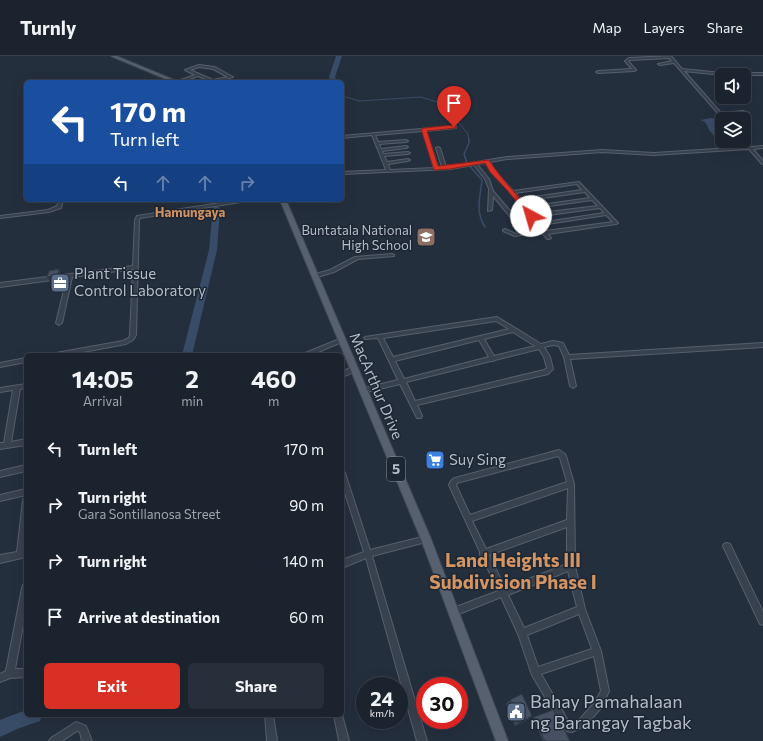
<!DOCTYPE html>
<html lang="en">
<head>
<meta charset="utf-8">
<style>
	body { margin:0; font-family:Commissioner,sans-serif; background:#282f3a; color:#f1f3f6; height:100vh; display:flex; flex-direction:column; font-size:15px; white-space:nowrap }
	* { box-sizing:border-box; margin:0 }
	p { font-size:13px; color:#a0a4aa }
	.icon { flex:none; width:22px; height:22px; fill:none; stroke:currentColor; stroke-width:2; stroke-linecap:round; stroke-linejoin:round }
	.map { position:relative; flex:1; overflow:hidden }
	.details { position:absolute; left:24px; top:297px; width:320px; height:364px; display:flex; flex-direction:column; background:#1b232e; border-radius:6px; box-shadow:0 4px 16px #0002,0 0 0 1px #39404a }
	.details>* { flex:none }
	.top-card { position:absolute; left:24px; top:24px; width:320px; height:122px; border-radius:6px; box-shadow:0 4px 16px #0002,0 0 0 1px #39404a; background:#1a4fa0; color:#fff; overflow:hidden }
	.buttons { position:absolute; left:715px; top:12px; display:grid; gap:8px }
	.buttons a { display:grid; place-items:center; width:36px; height:36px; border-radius:6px; background:#1b232e; box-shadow:0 4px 16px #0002,0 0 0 1px #39404a; font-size:20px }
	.speed { position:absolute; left:356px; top:621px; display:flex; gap:8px; font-size:20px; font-weight:700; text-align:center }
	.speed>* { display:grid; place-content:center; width:52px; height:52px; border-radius:50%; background:#1b232e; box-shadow:0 4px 16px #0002,0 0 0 1px #39404a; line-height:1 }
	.speed small { font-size:10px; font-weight:400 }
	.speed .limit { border:6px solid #d22; background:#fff; color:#111 }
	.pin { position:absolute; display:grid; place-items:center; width:34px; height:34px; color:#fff; margin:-41px -17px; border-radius:50% 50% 50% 0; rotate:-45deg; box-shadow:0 0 4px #0007 }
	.pin .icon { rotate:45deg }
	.me { position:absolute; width:44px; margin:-22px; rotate:321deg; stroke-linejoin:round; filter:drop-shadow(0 0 3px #0008) }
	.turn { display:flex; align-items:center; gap:14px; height:84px; padding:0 20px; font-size:18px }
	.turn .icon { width:52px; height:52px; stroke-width:2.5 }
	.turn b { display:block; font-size:28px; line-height:34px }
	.lanes { display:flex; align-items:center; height:38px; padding:0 20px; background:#0003; justify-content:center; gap:20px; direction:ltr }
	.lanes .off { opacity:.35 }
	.eta { display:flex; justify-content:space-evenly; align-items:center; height:68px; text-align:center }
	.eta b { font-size:24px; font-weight:700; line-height:28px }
	.cta { display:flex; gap:8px; margin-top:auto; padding:8px 20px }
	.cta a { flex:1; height:46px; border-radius:6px; background:#d93025; color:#fff; font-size:16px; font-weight:700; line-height:46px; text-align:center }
	.cta a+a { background:#282f3a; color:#f1f3f6 }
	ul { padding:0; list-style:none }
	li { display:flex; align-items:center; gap:12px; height:56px; padding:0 20px }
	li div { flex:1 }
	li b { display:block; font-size:15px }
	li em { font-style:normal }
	header { display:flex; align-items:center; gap:24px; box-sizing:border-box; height:56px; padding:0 20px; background:#1b232e; border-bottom:1px solid #39404a }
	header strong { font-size:19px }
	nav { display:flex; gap:22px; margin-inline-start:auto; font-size:14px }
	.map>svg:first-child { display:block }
	.water { fill:#394c67 }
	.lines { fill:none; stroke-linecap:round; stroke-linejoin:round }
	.stream-far1 { stroke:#394c67; stroke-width:1 }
	.stream { stroke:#394c67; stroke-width:1.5 }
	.river { fill:#394c67; fill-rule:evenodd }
	.minor-casing { stroke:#565f6c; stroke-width:2 }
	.major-casing { stroke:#414a57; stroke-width:2 }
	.minor { fill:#38414e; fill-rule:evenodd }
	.major { fill:#56606e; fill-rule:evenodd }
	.wall { fill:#3b4654 }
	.shaded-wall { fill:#303945 }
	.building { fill:#455162; stroke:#303945 }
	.route { fill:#d93025; stroke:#8d1f18 }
	.labels { text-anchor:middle; stroke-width:3; stroke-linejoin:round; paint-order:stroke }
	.far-neighbourhood-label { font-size:13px; font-weight:bold; fill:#d59563; stroke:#1d2633 }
	.far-poi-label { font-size:13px; fill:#b4bcc9; stroke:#1d2633; text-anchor:end }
	.shield { fill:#1d2633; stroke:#878f9c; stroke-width:1 }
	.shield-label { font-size:14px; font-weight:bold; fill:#b4bcc9 }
	.poi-label { font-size:15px; fill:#b4bcc9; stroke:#1d2633; text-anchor:start }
	.street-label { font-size:15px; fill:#b4bcc9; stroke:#1d2633 }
	.near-poi-label { font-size:18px; fill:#b4bcc9; stroke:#1d2633; text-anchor:start }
	.near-neighbourhood-label { font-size:19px; font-weight:bold; fill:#d59563; stroke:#1d2633 }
</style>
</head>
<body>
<header>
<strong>Turnly</strong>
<nav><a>Map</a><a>Layers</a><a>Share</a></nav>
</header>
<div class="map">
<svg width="763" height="685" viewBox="0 0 763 685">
	<rect width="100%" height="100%" fill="#242f3e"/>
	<polygon class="water" points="711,62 715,63 722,69 722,81 715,81 709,74 706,67 701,64"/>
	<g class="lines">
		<polyline class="stream-far1" points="342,40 360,45 421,41 456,52 458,66 468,78 469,84"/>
		<path class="stream" d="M469 83V87L464 98 467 107 482 124C480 142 475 155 485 171"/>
		<g class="river">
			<polygon points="336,0 342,0 335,21 337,26 331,26 329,21"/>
			<polygon points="213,151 219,151 220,153 217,194 192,299 182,299 209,194"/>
			<polygon points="26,654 26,659 42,659 40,665 17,673 0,681 0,664"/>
		</g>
		<g class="minor-casing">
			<g id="minor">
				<polygon points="671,0 682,13 722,17 763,17 763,19 722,19 684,15 721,57 743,55 749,57 749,59 743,57 723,59 727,63 723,63 674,7 660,9 658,8 672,5 669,2 630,4 628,5 636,14 634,15 598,17 596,16 598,15 632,13 625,5 629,2"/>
				<path d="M199 9 215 11 233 21 213 26 198 20 180 26H175L195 19 185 14ZM199 11 213 13 228 21 213 24 190 14Z"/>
				<path d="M455 70H456V72L426 75 438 111H442L436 92 438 91 440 92 446 111 507 101 602 94 654 97 747 91 742 85H744V84L751 91 763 90V92L753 93 763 105V108H762L749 93 654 99 602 96 507 103 490 106 494 114 513 135 579 126 618 167 616 168 548 178 551 182 549 183H547L508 133 491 116 486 107 477 108 489 123 493 135 528 176V178L515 180 503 175V174L505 173 516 178 523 176 493 140 492 154 488 155 489 133 485 123 474 109 450 113 342 118V116L386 114 372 79 342 82V80ZM423 75 434 112 390 114 388 108 408 105 410 104 408 103 387 106 384 100 408 98 410 97 408 96 383 98 382 95 406 92 408 91 406 90 381 93 379 88 406 86 408 85 406 84 378 86 375 79ZM577 128 582 134 520 143 515 137ZM585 136 590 142 526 151 522 145ZM592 144 598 150 532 158 528 153ZM600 152 604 157 539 167 534 161ZM606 159 613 166 546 175 541 169Z"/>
				<polygon points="59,144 63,144 61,152 49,156 0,162 0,160 48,154 57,150"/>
				<polygon points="239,144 249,144 247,145 140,162 139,164 136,279 133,284 126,288 67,299 53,299 56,297 123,285 129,282 130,279 133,213 72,221 62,267 59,269 56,267 67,222 0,231 0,227 133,210 135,164 137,160"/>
				<polygon points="392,198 394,199 394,200 358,203 334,216 314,222 312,220 312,219 330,214 355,201"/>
				<path d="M497 261 541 288 553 285 563 287 569 299 763 287V291L570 303 576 330 573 332 570 330 564 301 559 290 553 289 544 291 550 301 553 313 548 318 417 349 422 360 421 362H417L400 328 363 337H361L360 335 361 333 398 324 378 282 365 283 364 282 365 281ZM496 265 509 273 393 301 383 282ZM513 276 535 290 494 300 484 283ZM479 284 489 301 404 323 395 305ZM539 293 544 301 547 312 544 314 415 345 406 326 491 305H493L495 304Z"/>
				<polygon points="342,282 345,284 344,285 311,299 302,299 303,298"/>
				<polygon points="26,302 26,306 0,311 0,307"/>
				<polygon points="352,311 354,311 357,313 356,315 342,321 342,316"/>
				<polygon points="26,328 26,332 20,333 11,386 26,383 26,389 0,393 0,387 4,387 13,334 0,336 0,332"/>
				<path d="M559 394 565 398 566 400 574 428 575 510 585 553 601 595 609 635 601 652 586 669 572 676 565 675 532 619 518 578 501 541 454 560 451 559 450 556 451 553 498 535 482 500 480 499V496L449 429C450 426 452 423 455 422ZM558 400 560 402 567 426 470 459 456 429 457 427ZM568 432 567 464 486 493 472 465ZM567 471V508L505 532 489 499ZM568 515 577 551 524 572 508 539ZM579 558 592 593 538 611 527 579ZM594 600 601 635 595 646 580 663 570 668 541 618Z"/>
				<polygon points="26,409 26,415 0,421 0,415"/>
				<polygon points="342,414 344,415 345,417 370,494 426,480 429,481 430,483 429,485 426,486 372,500 427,685 417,685 366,502 342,512 342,504 364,496 342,428"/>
				<polygon points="26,433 26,439 0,445 0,439"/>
				<polygon points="26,441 26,476 24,494 26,493 26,501 0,507 0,499 17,496 23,444 24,442"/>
				<polygon points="727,487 730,488 763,556 763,569 760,568 723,490 724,488"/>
				<polygon points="26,528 26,553 15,613 26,613 26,621 10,622 0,626 0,618 6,615 22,532 23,529"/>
				<polygon points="342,658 342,659 349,685 339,685 334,659 342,659"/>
				<polygon points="265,659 273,659 277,685 267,685"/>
				<polygon points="76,666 86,670 92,685 82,685 80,676 77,675 62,685 49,685 51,682"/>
			</g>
		</g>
		<g class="major-casing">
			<g id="major">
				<polygon points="111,0 116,0 179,26 173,26"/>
				<polygon points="280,144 286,144 431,483 508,685 496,685 421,483"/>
			</g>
		</g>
		<use href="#minor" class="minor"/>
		<use href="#major" class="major"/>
	</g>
	<g class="wall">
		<polygon points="510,644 532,660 527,664 515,670 506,648"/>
		<polygon points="534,661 570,685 543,685 533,662"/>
	</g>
	<g class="shaded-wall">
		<polygon points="59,213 65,224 64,230 53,231 47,221"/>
		<polygon points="532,660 527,664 515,670 520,666"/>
	</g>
	<g class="building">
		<polygon points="59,213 58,219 47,221 49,215"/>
		<polygon points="522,638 532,660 520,666 510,644"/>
		<polygon points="553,654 565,675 570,685 545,685 534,661"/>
	</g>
	<path class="route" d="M454 69 456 70V72L427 75 438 110 489 104C501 123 519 141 534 158V161H529L507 134 490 116 485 107 450 113 434 114 421 73 424 72Z"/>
	<defs>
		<g id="school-square" transform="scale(1)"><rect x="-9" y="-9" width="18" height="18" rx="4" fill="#8d6e63" stroke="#1d2633"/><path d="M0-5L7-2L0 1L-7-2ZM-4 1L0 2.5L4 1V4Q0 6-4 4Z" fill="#fff"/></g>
		<g id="office-square" transform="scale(1)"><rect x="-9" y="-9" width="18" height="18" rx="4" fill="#5c6f8a" stroke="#1d2633"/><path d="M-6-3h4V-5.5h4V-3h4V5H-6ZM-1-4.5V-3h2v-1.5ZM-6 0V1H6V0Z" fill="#fff"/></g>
		<g id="supermarket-square" transform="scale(1)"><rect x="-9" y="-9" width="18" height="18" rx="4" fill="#3f7fe0" stroke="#1d2633"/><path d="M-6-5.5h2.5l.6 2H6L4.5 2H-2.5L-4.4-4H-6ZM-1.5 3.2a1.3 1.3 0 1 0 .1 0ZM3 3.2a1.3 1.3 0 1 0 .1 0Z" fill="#fff"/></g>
		<g id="civic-square" transform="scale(1)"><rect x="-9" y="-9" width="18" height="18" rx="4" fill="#5c6f8a" stroke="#1d2633"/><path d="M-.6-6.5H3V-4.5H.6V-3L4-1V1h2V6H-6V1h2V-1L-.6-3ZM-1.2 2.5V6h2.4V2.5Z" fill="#fff"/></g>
	</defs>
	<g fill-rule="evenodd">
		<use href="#school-square" x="426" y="181"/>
		<use href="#office-square" x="60" y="227"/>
		<use href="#supermarket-square" x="435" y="404"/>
		<use href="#civic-square" x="516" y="656"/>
	</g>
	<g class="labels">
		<g class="far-neighbourhood-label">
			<text x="190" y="161">Hamungaya</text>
		</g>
		<g class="far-poi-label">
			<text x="412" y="179">Buntatala National<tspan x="412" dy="15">High School</tspan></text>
		</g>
		<rect class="shield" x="387" y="401" width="18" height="24" rx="3"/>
		<g class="shield-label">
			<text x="396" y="418">5</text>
		</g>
		<g class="poi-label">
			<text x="74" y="223">Plant Tissue<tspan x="74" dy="17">Control Laboratory</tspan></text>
			<text x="449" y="409">Suy Sing</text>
		</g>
		<g class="street-label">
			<text transform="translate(376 330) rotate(67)" y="5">MacArthur Drive</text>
		</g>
		<g class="near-poi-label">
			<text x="530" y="652">Bahay Pamahalaan<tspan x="530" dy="21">ng Barangay Tagbak</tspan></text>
		</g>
		<g class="near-neighbourhood-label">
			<text x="513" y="511">Land Heights III<tspan x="513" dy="22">Subdivision Phase I</tspan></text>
		</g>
	</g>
</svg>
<div class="buttons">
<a><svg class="icon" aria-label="sound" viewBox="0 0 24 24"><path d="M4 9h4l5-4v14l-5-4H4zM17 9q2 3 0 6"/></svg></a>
<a><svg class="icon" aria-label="layers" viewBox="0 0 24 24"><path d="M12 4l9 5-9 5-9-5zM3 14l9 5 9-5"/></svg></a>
</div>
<div class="speed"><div>24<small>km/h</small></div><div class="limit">30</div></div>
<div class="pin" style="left:454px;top:71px;background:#d93025"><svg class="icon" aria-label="arrive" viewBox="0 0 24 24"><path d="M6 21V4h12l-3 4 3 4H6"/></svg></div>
<svg class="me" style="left:531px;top:160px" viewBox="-20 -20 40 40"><circle r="19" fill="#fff"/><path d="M0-13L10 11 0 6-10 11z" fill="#d93025"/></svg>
<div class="top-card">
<div class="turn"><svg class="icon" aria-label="left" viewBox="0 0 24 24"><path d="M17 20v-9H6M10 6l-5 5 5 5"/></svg><div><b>170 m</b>Turn left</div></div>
<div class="lanes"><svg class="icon" aria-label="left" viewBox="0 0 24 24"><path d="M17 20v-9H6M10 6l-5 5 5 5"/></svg><svg class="icon off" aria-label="ahead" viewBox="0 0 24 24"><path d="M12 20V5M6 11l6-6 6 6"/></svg><svg class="icon off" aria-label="ahead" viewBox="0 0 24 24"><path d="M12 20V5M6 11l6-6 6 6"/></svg><svg class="icon off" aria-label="right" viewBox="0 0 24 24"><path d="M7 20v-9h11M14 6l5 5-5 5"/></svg></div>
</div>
<section class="details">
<div class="eta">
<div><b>14:05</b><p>Arrival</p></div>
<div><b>2</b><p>min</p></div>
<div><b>460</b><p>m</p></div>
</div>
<ul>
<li><svg class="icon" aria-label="left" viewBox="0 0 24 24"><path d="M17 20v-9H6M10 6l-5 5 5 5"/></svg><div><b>Turn left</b></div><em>170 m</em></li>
<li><svg class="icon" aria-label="right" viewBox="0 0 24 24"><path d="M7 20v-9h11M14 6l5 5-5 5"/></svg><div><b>Turn right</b><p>Gara Sontillanosa Street</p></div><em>90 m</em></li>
<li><svg class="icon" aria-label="right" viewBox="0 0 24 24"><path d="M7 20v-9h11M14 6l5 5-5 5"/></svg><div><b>Turn right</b></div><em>140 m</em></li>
<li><svg class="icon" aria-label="arrive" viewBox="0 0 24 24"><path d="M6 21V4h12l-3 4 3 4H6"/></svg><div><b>Arrive at destination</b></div><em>60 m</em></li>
</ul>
<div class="cta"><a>Exit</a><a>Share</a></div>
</section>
</div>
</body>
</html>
